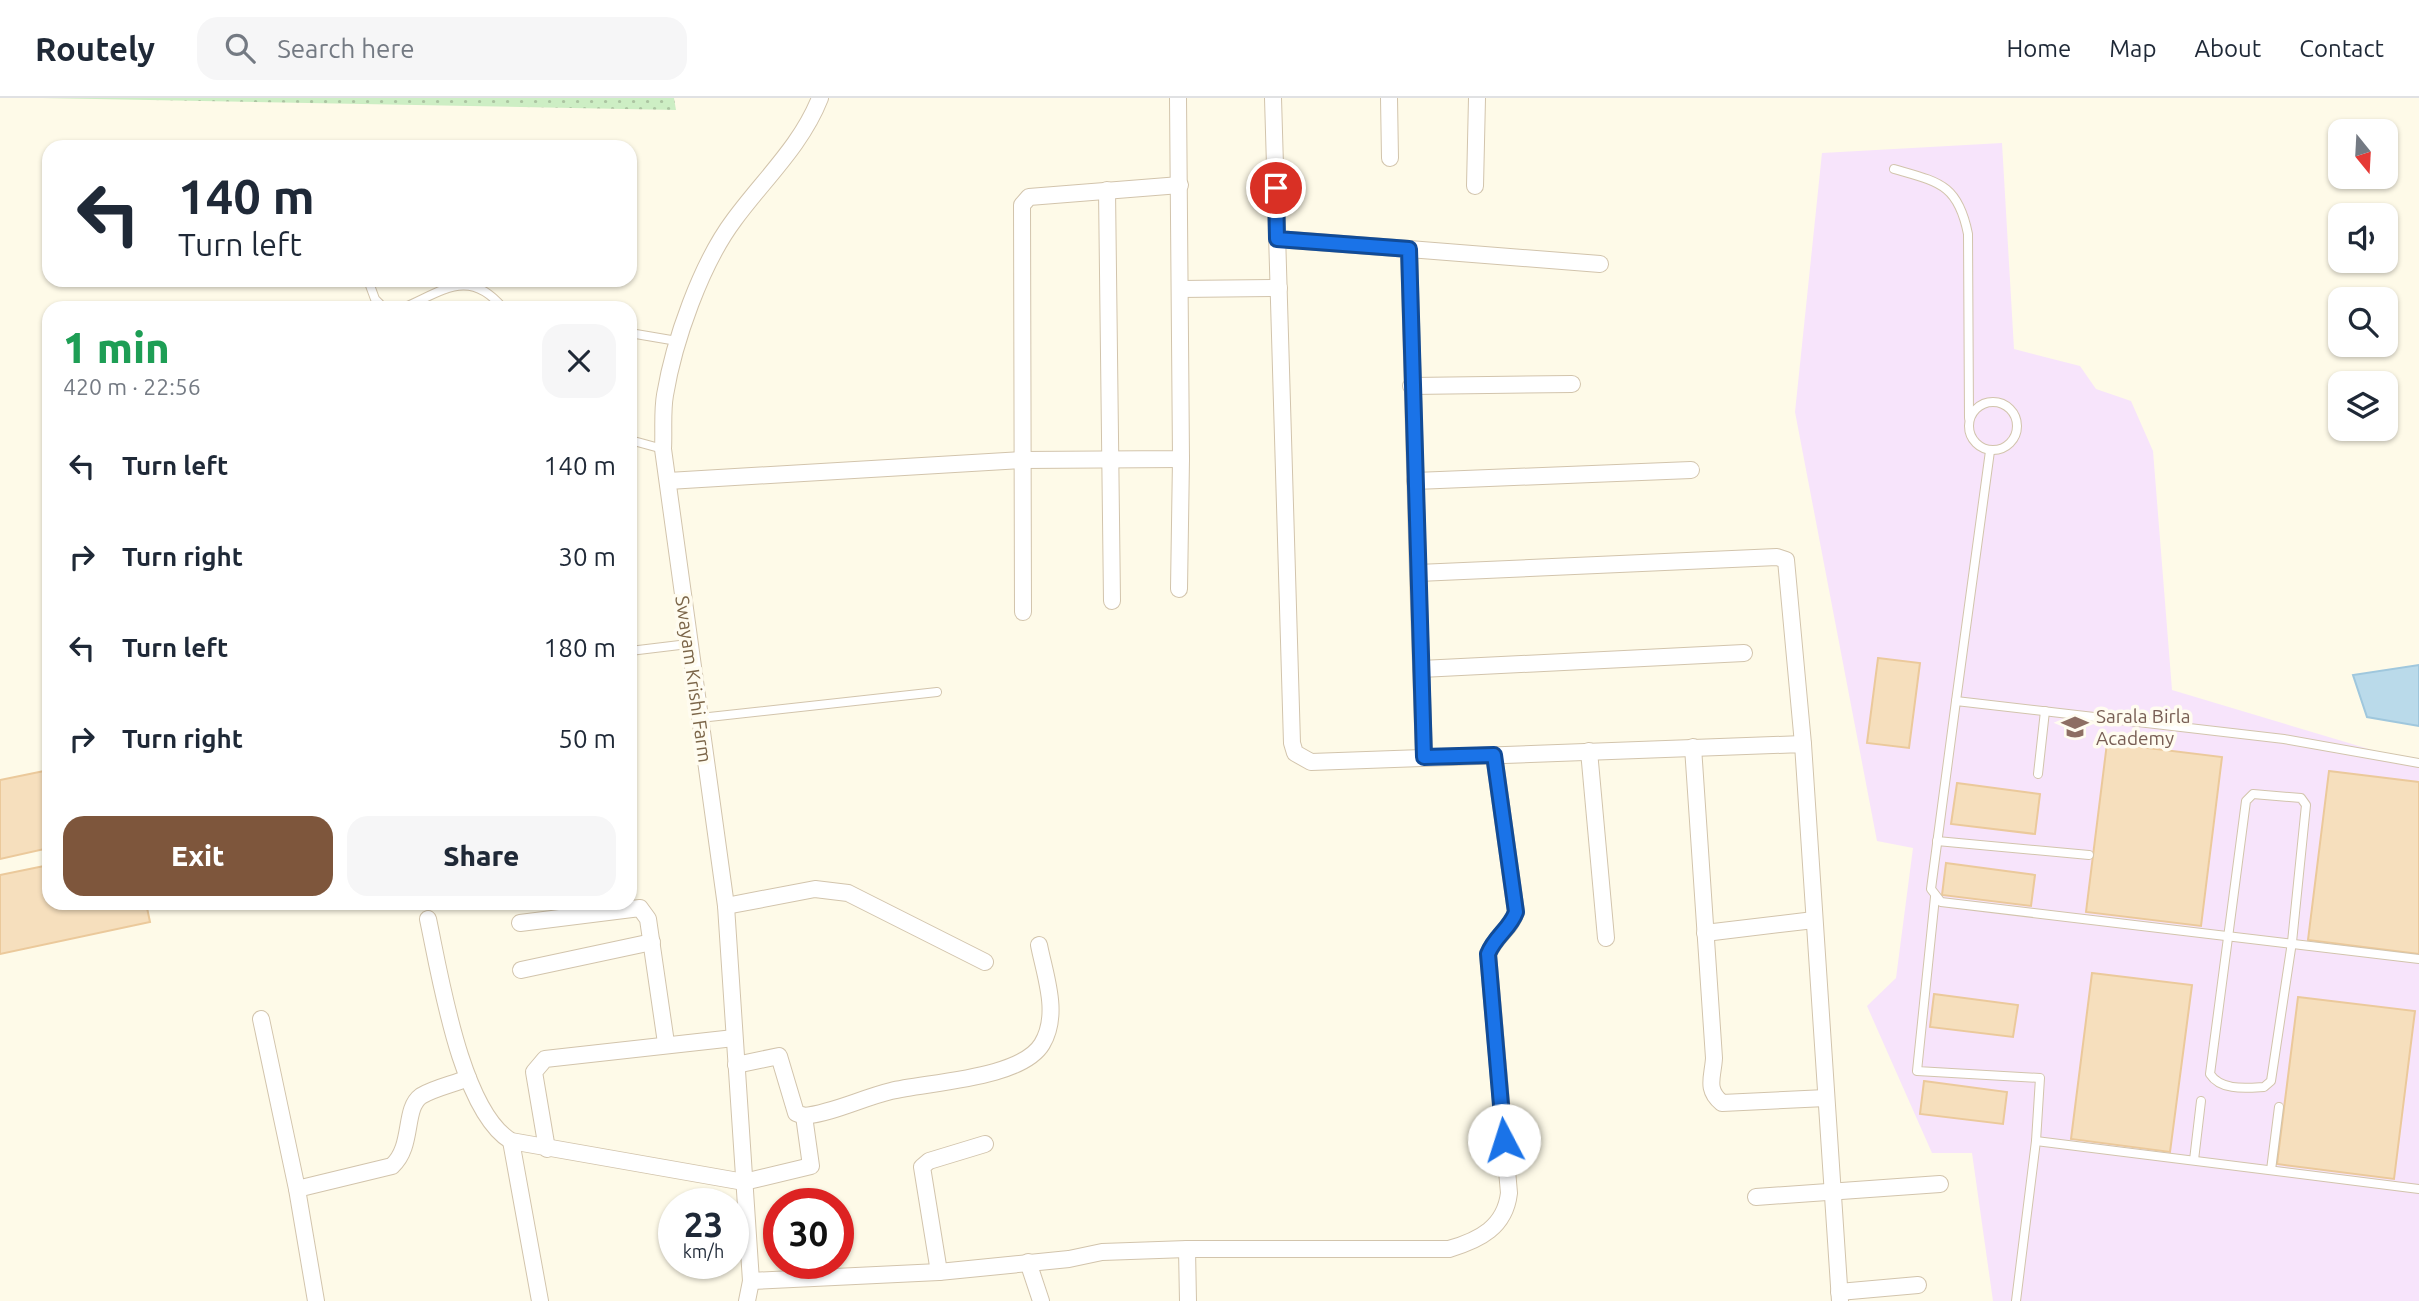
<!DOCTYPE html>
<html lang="en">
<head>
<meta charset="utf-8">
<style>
	body { margin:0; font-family:Ubuntu,sans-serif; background:#f6f6f7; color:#1f2937; height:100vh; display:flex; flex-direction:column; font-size:26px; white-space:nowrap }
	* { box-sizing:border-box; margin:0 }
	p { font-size:23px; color:#747a83 }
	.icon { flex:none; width:38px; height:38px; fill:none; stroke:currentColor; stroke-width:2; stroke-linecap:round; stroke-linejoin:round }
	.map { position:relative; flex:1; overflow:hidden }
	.sheet { position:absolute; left:42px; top:203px; width:595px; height:609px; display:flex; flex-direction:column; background:#fff; border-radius:21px; box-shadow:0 2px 5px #0004 }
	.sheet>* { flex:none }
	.guide { position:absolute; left:42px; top:42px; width:595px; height:147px; border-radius:21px; box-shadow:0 2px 5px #0004; background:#fff; color:#1f2937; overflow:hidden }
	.needle { width:46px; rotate:162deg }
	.controls { position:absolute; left:2328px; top:21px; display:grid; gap:14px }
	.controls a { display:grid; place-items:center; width:70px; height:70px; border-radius:14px; background:#fff; box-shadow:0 2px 5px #0004; font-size:35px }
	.speed { position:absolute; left:658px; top:1090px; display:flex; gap:14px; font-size:35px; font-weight:700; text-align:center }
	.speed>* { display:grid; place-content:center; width:91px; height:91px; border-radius:50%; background:#fff; box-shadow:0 2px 5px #0004; line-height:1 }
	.speed small { font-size:18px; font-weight:400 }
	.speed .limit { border:10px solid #d22; background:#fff; color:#111 }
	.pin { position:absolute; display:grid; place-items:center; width:60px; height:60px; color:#fff; margin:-30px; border:4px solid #fff; border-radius:50%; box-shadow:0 2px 7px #0007 }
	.me { position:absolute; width:77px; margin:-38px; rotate:355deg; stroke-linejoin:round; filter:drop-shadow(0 0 5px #0008) }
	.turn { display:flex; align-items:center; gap:24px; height:147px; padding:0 21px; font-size:32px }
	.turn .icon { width:91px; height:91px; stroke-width:2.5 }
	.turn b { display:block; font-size:49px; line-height:60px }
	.round { display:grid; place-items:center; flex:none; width:74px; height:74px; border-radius:21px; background:#f6f6f7 }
	.summary { display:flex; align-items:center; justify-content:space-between; height:119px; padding:0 21px }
	h1 { font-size:42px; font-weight:800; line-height:52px; color:#1e9e55 }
	.action { display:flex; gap:14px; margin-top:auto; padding:14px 21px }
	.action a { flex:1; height:80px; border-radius:21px; background:#7e563c; color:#fff; font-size:28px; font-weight:800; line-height:80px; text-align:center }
	.action a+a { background:#f6f6f7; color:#1f2937 }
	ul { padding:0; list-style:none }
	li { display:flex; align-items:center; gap:21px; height:91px; padding:0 21px }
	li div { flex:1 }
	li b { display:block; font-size:26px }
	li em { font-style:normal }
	header { display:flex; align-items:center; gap:42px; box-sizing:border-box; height:98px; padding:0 35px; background:#fff; border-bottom:2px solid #e0e1e3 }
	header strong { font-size:33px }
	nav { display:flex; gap:38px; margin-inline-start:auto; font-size:24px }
	.search { width:490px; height:63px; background:#f6f6f7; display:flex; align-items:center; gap:18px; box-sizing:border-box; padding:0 24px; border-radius:21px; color:#747a83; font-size:26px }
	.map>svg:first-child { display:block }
	.education { fill:#f7e4fb }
	.grass { fill:url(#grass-dots) }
	.water { fill:#badaea; stroke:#9fc7dd; stroke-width:2 }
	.building { fill:#f6dfbd; stroke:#ebc99b; stroke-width:2 }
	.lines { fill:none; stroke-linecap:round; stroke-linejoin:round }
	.lane-casing { stroke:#d2c4ac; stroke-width:10 }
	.street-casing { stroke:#d2c4ac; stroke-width:18 }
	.lane { stroke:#fff; stroke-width:8 }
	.street { stroke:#fff; stroke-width:16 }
	.route-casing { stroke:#114b97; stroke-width:18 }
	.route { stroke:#1a73e8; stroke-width:12 }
	.labels { text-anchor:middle; stroke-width:7; stroke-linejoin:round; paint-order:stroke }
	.street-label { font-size:19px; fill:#7b6548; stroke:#fffcf0 }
	.education-label { font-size:19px; fill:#785e54; stroke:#fffcf0; text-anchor:start }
</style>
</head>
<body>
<header>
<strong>Routely</strong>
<div class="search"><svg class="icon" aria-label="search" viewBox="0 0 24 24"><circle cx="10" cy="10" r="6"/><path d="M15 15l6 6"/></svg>Search here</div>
<nav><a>Home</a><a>Map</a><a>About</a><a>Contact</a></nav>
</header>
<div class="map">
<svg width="2419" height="1203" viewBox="0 0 2419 1203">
	<defs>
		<pattern id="grass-dots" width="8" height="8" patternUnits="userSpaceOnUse" patternTransform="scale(1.75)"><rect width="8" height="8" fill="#cdeec4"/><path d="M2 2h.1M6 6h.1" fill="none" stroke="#abc4a1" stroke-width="1.8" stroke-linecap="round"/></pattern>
	</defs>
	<rect width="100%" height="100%" fill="#fefae8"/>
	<polygon class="education" points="2002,45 2014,251 2080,268 2096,291 2131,303 2153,353 2172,592 2419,666 2419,1203 1993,1203 1972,1055 1932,1055 1867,908 1896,880 1913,750 1877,743 1795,314 1822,55"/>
	<polygon class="grass" points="42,0 674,0 676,12"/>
	<polygon class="water" points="2419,567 2419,628 2367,619 2353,577"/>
	<g class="building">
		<polygon points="1878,560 1920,565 1909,650 1867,645"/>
		<polygon points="2107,645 2222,659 2201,828 2086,814"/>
		<polygon points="49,672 49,750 0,761 0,682"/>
		<polygon points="2329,673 2419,684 2419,856 2308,842"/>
		<polygon points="1957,685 2040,696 2035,736 1951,726"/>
		<polygon points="1946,765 2035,777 2031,808 1942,797"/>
		<polygon points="49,767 49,805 146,805 150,824 0,856 0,777"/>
		<polygon points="2092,875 2192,887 2170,1054 2071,1041"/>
		<polygon points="1934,896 2018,907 2013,939 1930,929"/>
		<polygon points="2298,899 2415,913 2394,1081 2277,1066"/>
		<polygon points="1924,983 2007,994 2003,1026 1920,1016"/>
	</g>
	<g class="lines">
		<g class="lane-casing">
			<g id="lane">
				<path d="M1894 71C1939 84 1958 86 1968 136L1969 320"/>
				<polyline points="368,182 375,201 384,210"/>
				<path d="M403 210C443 193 469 169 503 210"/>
				<polyline points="630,235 677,243"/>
				<circle cx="1993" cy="328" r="24"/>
				<polyline points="630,342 663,351"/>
				<polyline points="630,553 688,546"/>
				<polyline points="1956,603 1990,353"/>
				<polyline points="700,620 937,594"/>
				<polyline points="2419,665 2284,641 1956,603 1931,791 1941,804 2419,861"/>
				<polyline points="2038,676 2045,613"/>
				<path d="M2253 696 2301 700 2306 707 2292 844 2271 983 2264 989C2246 990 2221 993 2210 976L2246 703Z"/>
				<polyline points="1937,743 2089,757"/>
				<polyline points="1935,799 1917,973 2040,980 2036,1043 2016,1203"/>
				<polyline points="2036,1043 2419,1091"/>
				<polyline points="2194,1062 2201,1003"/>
				<polyline points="2271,1072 2279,1009"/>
			</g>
		</g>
		<g class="street-casing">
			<g id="street">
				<polyline points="1273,0 1292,645 1295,655 1311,664 1803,646 1840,1203"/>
				<polyline points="1389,0 1390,60"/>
				<polyline points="1475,88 1477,0"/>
				<polyline points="1107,92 1112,503"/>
				<polyline points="1277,141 1409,151 1418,475 1777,459 1786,462 1803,646"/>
				<polyline points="1409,151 1600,166"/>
				<polyline points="1180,191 1279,190"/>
				<polyline points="1411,288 1572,286"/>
				<polyline points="668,383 1023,362 1181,361 1178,0"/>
				<polyline points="1415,383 1691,372"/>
				<polyline points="1418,475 1424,659"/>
				<polyline points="1179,491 1181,361"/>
				<polyline points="1023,514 1022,107 1029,99 1180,87"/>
				<polyline points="1421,571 1744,555"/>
				<path d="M1693 649 1714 960C1713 979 1705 991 1722 1005L1826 1000"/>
				<polyline points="1589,653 1606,840"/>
				<polyline points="726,808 815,791 848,795 985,864"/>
				<path d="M428 821C440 877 461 1013 511 1043L744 1084 811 1068 804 1018"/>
				<polyline points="520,825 640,810 648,821 666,945"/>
				<polyline points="1705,835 1814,822"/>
				<polyline points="521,872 652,844"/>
				<polyline points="261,921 297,1091"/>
				<path d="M736 967 779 958 796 1015 804 1018C833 1015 862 1000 891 993 928 984 1021 981 1042 946 1060 916 1045 878 1039 847"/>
				<polyline points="511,1043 540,1203"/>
				<polyline points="547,1051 534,974 545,961 734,940"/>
				<polyline points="1756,1099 1940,1086"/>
				<polyline points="1187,1151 1188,1203"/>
				<polyline points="1028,1164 1041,1203"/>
				<polyline points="939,1174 922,1069 929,1063 985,1046"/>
				<path d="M751 1183 939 1174 1069 1161 1102 1154 1187 1151H1449C1480 1142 1505 1129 1509 1095L1488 856C1496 837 1510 832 1516 814L1494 657"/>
				<polyline points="1839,1194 1918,1187"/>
				<path d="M316 1203 297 1091 392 1068C414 1048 403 1011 421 998 434 990 454 986 468 980"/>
				<path d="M747 1203 751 1183 726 808 663 351C664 333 662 314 665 297 674 243 701 166 734 122 764 81 801 48 820 0"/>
			</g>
		</g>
		<use href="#lane" class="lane"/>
		<use href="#street" class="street"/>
	</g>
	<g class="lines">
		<g class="route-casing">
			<path id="route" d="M1276 90 1277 141 1409 151 1424 659 1494 657 1516 814C1510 831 1495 838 1488 856L1504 1042"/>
		</g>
		<use href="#route" class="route"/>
	</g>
	<defs>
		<g id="school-bare" transform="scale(2.1)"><path d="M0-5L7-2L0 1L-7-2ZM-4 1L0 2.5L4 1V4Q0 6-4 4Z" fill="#8d6e63" stroke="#fffcf0" stroke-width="2.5" paint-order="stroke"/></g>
	</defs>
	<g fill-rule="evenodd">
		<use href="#school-bare" x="2075" y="629"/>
	</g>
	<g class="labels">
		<g class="street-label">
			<text transform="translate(694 581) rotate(82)" y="7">Swayam Krishi Farm</text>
		</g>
		<g class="education-label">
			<text x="2096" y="625">Sarala Birla<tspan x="2096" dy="22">Academy</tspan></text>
		</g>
	</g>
</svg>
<div class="controls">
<a><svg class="needle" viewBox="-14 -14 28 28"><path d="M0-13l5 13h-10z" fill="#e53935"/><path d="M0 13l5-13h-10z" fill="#747a83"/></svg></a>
<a><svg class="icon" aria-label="sound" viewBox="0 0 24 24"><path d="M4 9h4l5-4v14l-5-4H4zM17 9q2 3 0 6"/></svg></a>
<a><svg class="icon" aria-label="search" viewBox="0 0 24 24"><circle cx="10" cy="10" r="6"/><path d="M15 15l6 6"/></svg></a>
<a><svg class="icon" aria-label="layers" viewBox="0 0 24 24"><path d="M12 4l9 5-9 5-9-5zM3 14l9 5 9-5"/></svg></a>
</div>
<div class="speed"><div>23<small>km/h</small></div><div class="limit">30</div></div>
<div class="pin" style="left:1276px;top:90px;background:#d93025"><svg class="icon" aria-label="arrive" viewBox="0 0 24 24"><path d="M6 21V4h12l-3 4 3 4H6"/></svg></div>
<svg class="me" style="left:1504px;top:1042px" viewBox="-20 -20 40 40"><circle r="19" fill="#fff"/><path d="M0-13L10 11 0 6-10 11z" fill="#1a73e8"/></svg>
<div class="guide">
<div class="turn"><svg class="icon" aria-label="left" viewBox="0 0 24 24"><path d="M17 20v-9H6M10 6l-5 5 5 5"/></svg><div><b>140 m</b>Turn left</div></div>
</div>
<section class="sheet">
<div class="summary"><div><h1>1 min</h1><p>420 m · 22:56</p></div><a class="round"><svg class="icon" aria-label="close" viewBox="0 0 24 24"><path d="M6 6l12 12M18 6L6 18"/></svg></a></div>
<ul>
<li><svg class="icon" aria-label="left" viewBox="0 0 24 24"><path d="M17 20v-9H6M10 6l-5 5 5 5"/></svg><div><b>Turn left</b></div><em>140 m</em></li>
<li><svg class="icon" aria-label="right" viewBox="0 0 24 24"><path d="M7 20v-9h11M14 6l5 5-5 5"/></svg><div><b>Turn right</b></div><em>30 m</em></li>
<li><svg class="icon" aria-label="left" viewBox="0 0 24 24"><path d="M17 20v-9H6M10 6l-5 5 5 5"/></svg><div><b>Turn left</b></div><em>180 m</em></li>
<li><svg class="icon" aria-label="right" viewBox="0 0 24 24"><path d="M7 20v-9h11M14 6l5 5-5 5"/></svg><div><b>Turn right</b></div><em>50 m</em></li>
</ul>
<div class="action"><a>Exit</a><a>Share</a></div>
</section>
</div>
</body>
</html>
